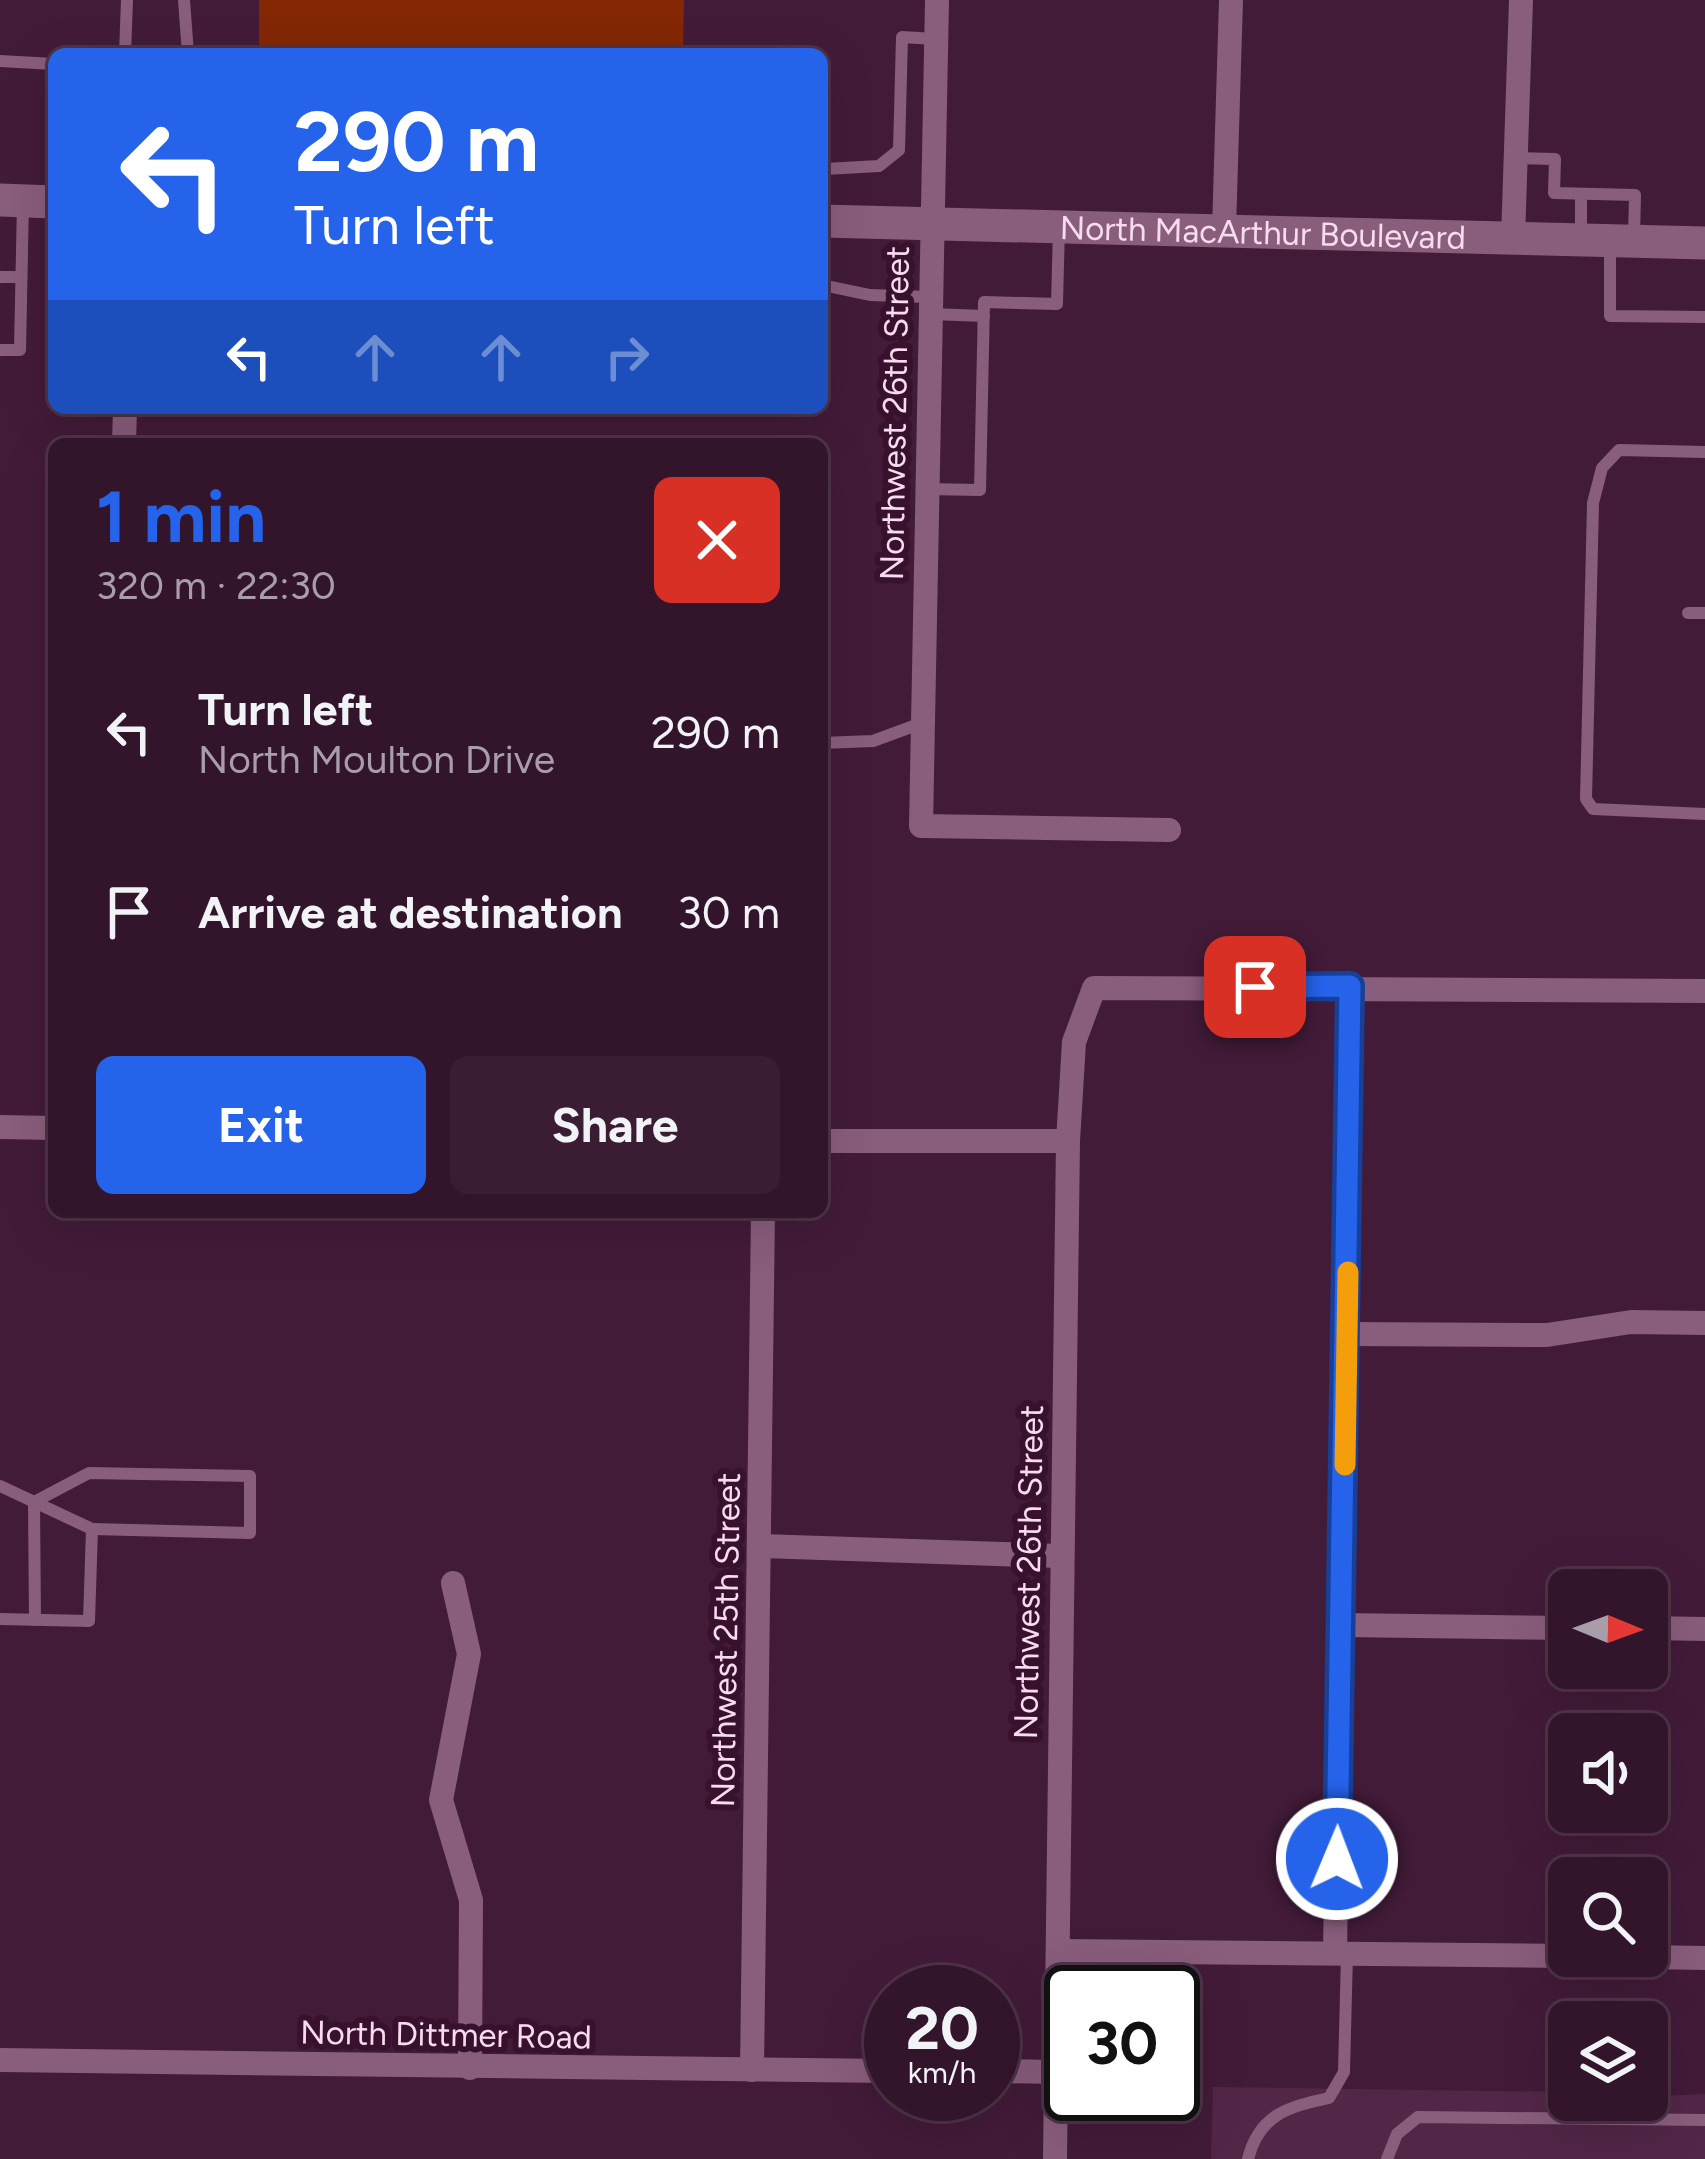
<!DOCTYPE html>
<html lang="en">
<head>
<meta charset="utf-8">
<style>
	body { margin:0; font-family:Figtree,sans-serif; background:#3a1d33; color:#f1f3f6; height:100vh; display:flex; flex-direction:column; font-size:45px; white-space:nowrap }
	* { box-sizing:border-box; margin:0 }
	p { font-size:39px; color:#a89ea9 }
	.icon { flex:none; width:66px; height:66px; fill:none; stroke:currentColor; stroke-width:2; stroke-linecap:round; stroke-linejoin:round }
	.map { position:relative; flex:1; overflow:hidden }
	.panel { position:absolute; left:48px; top:438px; width:780px; height:780px; display:flex; flex-direction:column; background:#32142b; border-radius:18px; box-shadow:0 12px 48px #0002,0 0 0 3px #4d3347 }
	.panel>* { flex:none }
	.top-card { position:absolute; left:48px; top:48px; width:780px; height:366px; border-radius:18px; box-shadow:0 12px 48px #0002,0 0 0 3px #4d3347; background:#2563eb; color:#fff; overflow:hidden }
	.needle { width:78px; rotate:91deg }
	.tools { position:absolute; left:1548px; top:1569px; display:grid; gap:24px }
	.tools a { display:grid; place-items:center; width:120px; height:120px; border-radius:18px; background:#32142b; box-shadow:0 12px 48px #0002,0 0 0 3px #4d3347; font-size:60px }
	.speed { position:absolute; left:864px; top:1965px; display:flex; gap:24px; font-size:60px; font-weight:700; text-align:center }
	.speed>* { display:grid; place-content:center; width:156px; height:156px; border-radius:50%; background:#32142b; box-shadow:0 12px 48px #0002,0 0 0 3px #4d3347; line-height:1 }
	.speed small { font-size:30px; font-weight:400 }
	.speed .limit { border:6px solid #111; border-radius:18px; background:#fff; color:#111 }
	.pin { position:absolute; display:grid; place-items:center; width:102px; height:102px; color:#fff; margin:-51px; border-radius:24px; box-shadow:0 6px 18px #0006 }
	.me { position:absolute; width:132px; margin:-66px; rotate:1deg; stroke-linejoin:round; filter:drop-shadow(0 0 9px #0008) }
	.turn { display:flex; align-items:center; gap:42px; height:252px; padding:0 48px; font-size:54px }
	.turn .icon { width:156px; height:156px; stroke-width:2.5 }
	.turn b { display:block; font-size:84px; line-height:102px }
	.lanes { display:flex; align-items:center; height:114px; padding:0 48px; background:#0003; justify-content:center; gap:60px; direction:ltr }
	.lanes .off { opacity:.35 }
	.round { display:grid; place-items:center; flex:none; width:126px; height:126px; border-radius:18px; background:#3a1d33 }
	.summary { display:flex; align-items:center; justify-content:space-between; height:204px; padding:0 48px }
	h1 { font-size:72px; font-weight:700; line-height:90px; color:#2563eb }
	.button { display:flex; gap:24px; margin-top:auto; padding:24px 48px }
	.button a { flex:1; height:138px; border-radius:18px; background:#2563eb; color:#fff; font-size:48px; font-weight:700; line-height:138px; text-align:center }
	.button a+a { background:#3a1d33; color:#f1f3f6 }
	ul { padding:0; list-style:none }
	li { display:flex; align-items:center; gap:36px; height:180px; padding:0 48px }
	li div { flex:1 }
	li b { display:block; font-size:45px }
	li em { font-style:normal }
	.map>svg:first-child { display:block }
	.built { fill:#522647 }
	.green { fill:#832705 }
	.lines { fill:none; stroke-linecap:round; stroke-linejoin:round }
	.lane { stroke:#895d7c; stroke-width:12 }
	.street { stroke:#895d7c; stroke-width:24 }
	.secondary { stroke:#895d7c; stroke-width:33 }
	.route-casing { stroke:#184099; stroke-width:30 }
	.route { stroke:#2563eb; stroke-width:21 }
	.slow { stroke:#f59e0b; stroke-width:21 }
	.labels { text-anchor:middle; stroke-width:12; stroke-linejoin:round; paint-order:stroke }
	.street-label { font-size:33px; fill:#f6dcee; stroke:#37112e }
</style>
</head>
<body>
<div class="map">
<svg width="1705" height="2159" viewBox="0 0 1705 2159">
	<rect width="100%" height="100%" fill="#421b39"/>
	<polygon class="built" points="1213,2087 1569,2092 1569,2100 1705,2094 1705,2159 1211,2159"/>
	<polygon class="green" points="259,0 684,0 683,52 259,54"/>
	<g class="lines">
		<g class="lane">
			<polyline points="184,0 188,54"/>
			<polyline points="125,54 127,0"/>
			<polyline points="0,61 54,64"/>
			<polyline points="1516,158 1555,159 1554,193 1635,195 1634,237"/>
			<polyline points="822,169 822,219"/>
			<polyline points="825,169 879,166 899,150 902,37 935,39"/>
			<polyline points="1581,235 1581,194"/>
			<polyline points="1610,245 1610,316 1705,317"/>
			<polyline points="0,277 21,277"/>
			<polyline points="822,285 870,295 929,297"/>
			<polyline points="931,314 984,316"/>
			<polyline points="0,350 20,350 23,202"/>
			<polyline points="1705,452 1619,450 1602,468 1593,503 1586,799 1593,809 1705,814"/>
			<polyline points="926,489 980,490 984,302 1057,304 1059,227"/>
			<polyline points="1688,613 1705,613"/>
			<polyline points="822,743 873,741 922,723"/>
			<polyline points="0,1486 92,1529 89,1621 0,1619"/>
			<polyline points="35,1620 34,1502 89,1473 250,1476 250,1533 92,1529"/>
			<path d="M1248 2159C1259 2115 1287 2107 1329 2098L1344 2072 1347 1954"/>
			<polyline points="1387,2159 1397,2134 1418,2117 1705,2120"/>
		</g>
		<g class="street">
			<polyline points="937,0 921,826 1169,830"/>
			<polyline points="1224,229 1231,0"/>
			<polyline points="1513,238 1521,0"/>
			<polyline points="124,444 125,408"/>
			<polyline points="0,1127 54,1128"/>
			<polyline points="822,1141 1068,1141"/>
			<polyline points="1347,1334 1547,1335 1631,1322 1705,1323"/>
			<polyline points="760,1546 1059,1556"/>
			<polyline points="453,1583 469,1654 441,1800 471,1900 470,2068"/>
			<polyline points="1342,1625 1569,1628"/>
			<polyline points="1647,1628 1705,1629"/>
			<polyline points="1059,1951 1569,1956"/>
			<polyline points="1335,1953 1350,986"/>
			<polyline points="1588,1956 1705,1958"/>
			<polyline points="0,2060 891,2071"/>
			<polyline points="752,2070 763,1212"/>
			<polyline points="993,2071 1056,2072"/>
			<polyline points="1055,2159 1068,1141 1074,1042 1094,988 1705,991"/>
		</g>
		<g class="secondary">
			<polyline points="0,200 54,202"/>
			<path id="s1" d="M822 221 1705 243"/>
		</g>
	</g>
	<g class="lines">
		<g class="route-casing">
			<polyline id="route" points="1255,987 1350,986 1337,1859"/>
		</g>
		<use href="#route" class="route"/>
		<polyline class="slow" points="1345,1465 1348,1272"/>
	</g>
	<g class="labels">
		<g class="street-label">
			<text dy="12" stroke="none"><textPath href="#s1" startOffset="441">North MacArthur Boulevard</textPath></text>
			<text transform="translate(894 413) rotate(-89)" y="12">Northwest 26th Street</text>
			<text transform="translate(1028 1572) rotate(-89)" y="12">Northwest 26th Street</text>
			<text transform="translate(725 1640) rotate(-89)" y="12">Northwest 25th Street</text>
			<text transform="translate(446 2034) rotate(1)" y="12">North Dittmer Road</text>
		</g>
	</g>
</svg>
<div class="tools">
<a><svg class="needle" viewBox="-14 -14 28 28"><path d="M0-13l5 13h-10z" fill="#e53935"/><path d="M0 13l5-13h-10z" fill="#a89ea9"/></svg></a>
<a><svg class="icon" aria-label="sound" viewBox="0 0 24 24"><path d="M4 9h4l5-4v14l-5-4H4zM17 9q2 3 0 6"/></svg></a>
<a><svg class="icon" aria-label="search" viewBox="0 0 24 24"><circle cx="10" cy="10" r="6"/><path d="M15 15l6 6"/></svg></a>
<a><svg class="icon" aria-label="layers" viewBox="0 0 24 24"><path d="M12 4l9 5-9 5-9-5zM3 14l9 5 9-5"/></svg></a>
</div>
<div class="speed"><div>20<small>km/h</small></div><div class="limit">30</div></div>
<div class="pin" style="left:1255px;top:987px;background:#d93025"><svg class="icon" aria-label="arrive" viewBox="0 0 24 24"><path d="M6 21V4h12l-3 4 3 4H6"/></svg></div>
<svg class="me" style="left:1337px;top:1859px" viewBox="-20 -20 40 40"><circle r="17" fill="#2563eb" stroke="#fff" stroke-width="3"/><path d="M0-11L8 9 0 5-8 9z" fill="#fff"/></svg>
<div class="top-card">
<div class="turn"><svg class="icon" aria-label="left" viewBox="0 0 24 24"><path d="M17 20v-9H6M10 6l-5 5 5 5"/></svg><div><b>290 m</b>Turn left</div></div>
<div class="lanes"><svg class="icon" aria-label="left" viewBox="0 0 24 24"><path d="M17 20v-9H6M10 6l-5 5 5 5"/></svg><svg class="icon off" aria-label="ahead" viewBox="0 0 24 24"><path d="M12 20V5M6 11l6-6 6 6"/></svg><svg class="icon off" aria-label="ahead" viewBox="0 0 24 24"><path d="M12 20V5M6 11l6-6 6 6"/></svg><svg class="icon off" aria-label="right" viewBox="0 0 24 24"><path d="M7 20v-9h11M14 6l5 5-5 5"/></svg></div>
</div>
<section class="panel">
<div class="summary"><div><h1>1 min</h1><p>320 m · 22:30</p></div><a class="round" style="background:#d93025;color:#fff"><svg class="icon" aria-label="close" viewBox="0 0 24 24"><path d="M6 6l12 12M18 6L6 18"/></svg></a></div>
<ul>
<li><svg class="icon" aria-label="left" viewBox="0 0 24 24"><path d="M17 20v-9H6M10 6l-5 5 5 5"/></svg><div><b>Turn left</b><p>North Moulton Drive</p></div><em>290 m</em></li>
<li><svg class="icon" aria-label="arrive" viewBox="0 0 24 24"><path d="M6 21V4h12l-3 4 3 4H6"/></svg><div><b>Arrive at destination</b></div><em>30 m</em></li>
</ul>
<div class="button"><a>Exit</a><a>Share</a></div>
</section>
</div>
</body>
</html>
